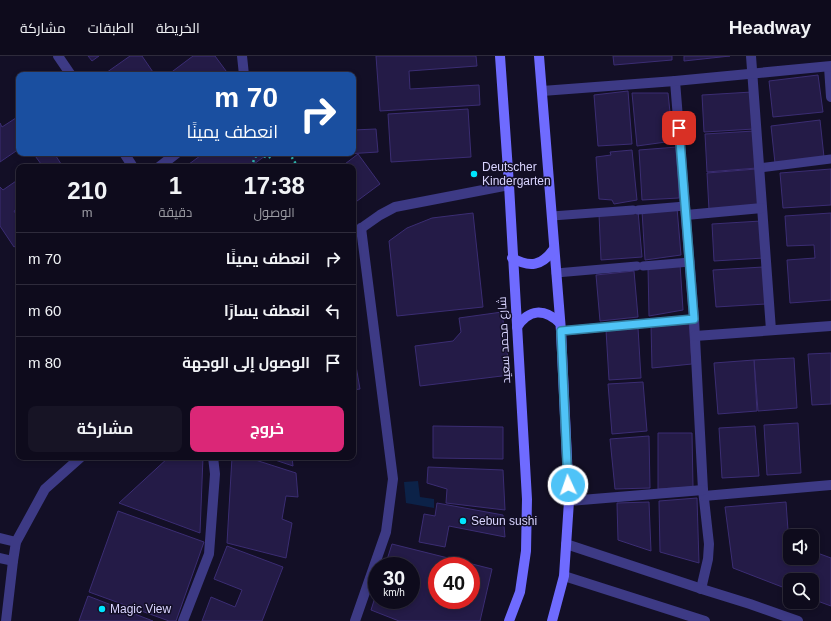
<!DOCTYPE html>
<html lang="ar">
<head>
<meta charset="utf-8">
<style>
	body { margin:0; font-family:Helvetica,Cairo,sans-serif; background:#171425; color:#f1f3f6; direction:rtl; height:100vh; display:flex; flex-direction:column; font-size:15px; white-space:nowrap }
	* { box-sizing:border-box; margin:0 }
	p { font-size:13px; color:#9b9ba3 }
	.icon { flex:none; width:22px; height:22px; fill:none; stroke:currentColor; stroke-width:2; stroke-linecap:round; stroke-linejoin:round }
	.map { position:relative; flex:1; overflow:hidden; direction:ltr }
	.panel { position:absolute; left:16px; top:108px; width:340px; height:296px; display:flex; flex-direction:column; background:#0e0b1c; border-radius:8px; box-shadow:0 2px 6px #0003,0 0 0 1px #2e2b3b; direction:rtl }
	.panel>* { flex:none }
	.guide { position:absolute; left:16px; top:16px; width:340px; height:84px; border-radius:8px; box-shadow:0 2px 6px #0003,0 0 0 1px #2e2b3b; direction:rtl; background:#1a4fa0; color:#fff; overflow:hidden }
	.fabs { position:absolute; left:783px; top:473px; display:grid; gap:8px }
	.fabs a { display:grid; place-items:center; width:36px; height:36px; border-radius:8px; background:#0e0b1c; box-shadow:0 2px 6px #0003,0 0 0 1px #2e2b3b; font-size:20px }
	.speed { position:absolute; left:368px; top:501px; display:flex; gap:8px; font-size:20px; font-weight:700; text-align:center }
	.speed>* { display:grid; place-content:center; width:52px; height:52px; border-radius:50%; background:#0e0b1c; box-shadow:0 2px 6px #0003,0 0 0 1px #2e2b3b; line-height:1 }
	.speed small { font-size:10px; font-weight:400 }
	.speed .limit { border:6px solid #d22; background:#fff; color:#111 }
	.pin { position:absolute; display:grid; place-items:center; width:34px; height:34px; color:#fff; margin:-17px; border-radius:8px; box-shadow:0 2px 6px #0006 }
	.me { position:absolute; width:44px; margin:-22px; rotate:357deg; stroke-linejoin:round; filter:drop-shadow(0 0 3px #0008) }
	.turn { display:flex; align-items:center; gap:14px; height:84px; padding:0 12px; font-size:18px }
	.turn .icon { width:52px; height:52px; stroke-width:2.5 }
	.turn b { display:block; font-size:28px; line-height:34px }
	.eta { display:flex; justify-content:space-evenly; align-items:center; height:68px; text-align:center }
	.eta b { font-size:24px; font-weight:700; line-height:28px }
	.action { display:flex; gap:8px; margin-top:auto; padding:8px 12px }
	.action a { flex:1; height:46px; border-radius:8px; background:#db2777; color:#fff; font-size:16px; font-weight:700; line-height:46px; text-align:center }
	.action a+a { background:#171425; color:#f1f3f6 }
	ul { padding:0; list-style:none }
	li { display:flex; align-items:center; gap:12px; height:52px; padding:0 12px; border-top:1px solid #2e2b3b }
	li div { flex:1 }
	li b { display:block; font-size:15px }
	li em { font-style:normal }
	header { display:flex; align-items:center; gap:24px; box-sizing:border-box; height:56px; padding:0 20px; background:#0e0b1c; border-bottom:1px solid #2e2b3b }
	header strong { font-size:19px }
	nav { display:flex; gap:22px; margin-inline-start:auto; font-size:14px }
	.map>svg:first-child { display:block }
	.water { fill:#0c2248 }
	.building { fill:#241b47; stroke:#3b2d73; fill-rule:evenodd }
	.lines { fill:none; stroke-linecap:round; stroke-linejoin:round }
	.path { stroke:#2fb8b0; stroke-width:2.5; stroke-dasharray:2 3; stroke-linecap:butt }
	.lane { stroke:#3d3a85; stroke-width:9 }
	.street { stroke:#3d3a85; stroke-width:10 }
	.secondary { stroke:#6f6bff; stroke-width:10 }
	.route-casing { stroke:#337fa1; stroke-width:10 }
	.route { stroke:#4fc3f7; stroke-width:7 }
	.poi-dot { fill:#00e5ff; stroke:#130f26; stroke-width:1.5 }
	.labels { text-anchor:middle; stroke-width:3; stroke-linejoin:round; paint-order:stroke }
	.poi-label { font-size:12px; fill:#d9d4ff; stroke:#130f26; text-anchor:start }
	.street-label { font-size:12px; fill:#d9d4ff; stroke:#130f26 }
</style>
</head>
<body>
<header>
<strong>Headway</strong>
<nav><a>الخريطة</a><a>الطبقات</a><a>مشاركة</a></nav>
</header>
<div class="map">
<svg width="831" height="565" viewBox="0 0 831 565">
	<rect width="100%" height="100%" fill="#130f26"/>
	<polygon class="water" points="418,425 420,441 434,443 434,452 406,447 404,426"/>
	<g class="building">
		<polygon points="88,0 99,0 92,5"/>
		<polygon points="130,0 142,0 155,19 103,19"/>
		<polygon points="193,0 215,0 229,19 170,19 169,18"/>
		<polygon points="376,0 476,0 477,10 409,15 410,33 479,29 480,49 380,55"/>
		<polygon points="613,0 672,0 672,4 614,9"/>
		<polygon points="684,0 730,0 684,5"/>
		<polygon points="818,19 823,56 773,61 769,25"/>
		<polygon points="628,35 632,88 598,90 594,39"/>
		<polygon points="752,36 754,73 704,76 702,39"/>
		<polygon points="632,37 668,37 673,85 637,90"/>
		<polygon points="468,53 471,101 391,106 388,58"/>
		<polygon points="19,60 19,93 0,106 0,67 2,71"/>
		<polygon points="820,64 824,101 775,107 771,70"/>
		<polygon points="376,73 378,96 346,98 346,97 353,97 353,74"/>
		<polygon points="754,75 757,112 707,116 705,78"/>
		<polygon points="677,91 679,142 642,144 639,94"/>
		<polygon points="632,94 637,144 614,148 612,144 599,143 596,101 611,99 610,96"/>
		<polygon points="33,97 54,97 63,111 37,111 41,108"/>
		<polygon points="204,97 269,97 250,111 185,111"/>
		<polygon points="358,98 380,128 353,148 353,111 341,111"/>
		<polygon points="756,113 759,151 709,154 707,117"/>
		<polygon points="831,113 831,149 783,152 780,117"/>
		<polygon points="19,123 19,152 14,155 19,163 19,188 14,191 0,170 0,131 3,134"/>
		<polygon points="677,152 681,199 645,204 642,155"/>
		<polygon points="638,155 642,201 601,204 599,158"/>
		<polygon points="473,157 483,251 397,260 389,185 407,172 432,162"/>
		<polygon points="831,157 831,244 790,247 787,204 815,202 814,189 787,190 785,160"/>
		<polygon points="761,165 764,202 714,205 712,168"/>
		<polygon points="680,208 683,254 649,260 648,211"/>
		<polygon points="763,211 766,248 716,251 713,214"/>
		<polygon points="634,215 638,261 600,265 596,219"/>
		<polygon points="502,256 510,319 420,330 415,290 453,285 461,276 459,262"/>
		<polygon points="689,264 692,308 652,312 651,269"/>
		<polygon points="638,272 641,322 609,324 606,274"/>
		<polygon points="353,293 360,333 353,334"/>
		<polygon points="831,297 831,348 812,349 808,298"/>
		<polygon points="794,302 797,352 758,355 754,304"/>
		<polygon points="754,304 757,355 718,358 714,307"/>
		<polygon points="643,326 647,375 612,378 608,328"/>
		<polygon points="798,367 801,417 767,419 764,369"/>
		<polygon points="433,370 503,371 503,403 433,402"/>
		<polygon points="755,370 759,420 722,422 719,372"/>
		<polygon points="658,377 692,377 693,431 658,433"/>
		<polygon points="649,380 650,432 615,433 610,383"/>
		<polygon points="169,401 203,401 200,477 119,447"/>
		<polygon points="232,401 246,401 296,417 298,441 286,440 282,463 292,467 286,502 227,487"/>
		<polygon points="266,401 292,401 293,410"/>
		<polygon points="428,411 503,414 505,454 446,447 447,433 427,427"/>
		<polygon points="697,442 699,507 660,496 659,445"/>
		<polygon points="649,446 651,495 618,484 617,447"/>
		<polygon points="786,446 790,502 812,502 812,495 831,502 831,550 812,543 812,524 790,524 790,534 733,512 725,451"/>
		<polygon points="437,447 503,459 505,481 449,470 445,491 419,486 424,458 435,460"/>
		<polygon points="118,455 204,486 176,565 169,565 89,536"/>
		<path d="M392 488 492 513 480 565H399L371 554 377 535V544H411V510H385ZM437 510H471V544H437Z"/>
		<polygon points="227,490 283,511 262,565 202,565 211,541 235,551 242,534 214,523"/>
		<polygon points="88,540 153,565 79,565"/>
	</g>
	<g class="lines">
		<g class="path">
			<polyline points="289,97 298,111"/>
			<path d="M252 111C255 98 256 97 268 102L277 97"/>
		</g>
		<g class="lane">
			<polyline points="759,112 831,103"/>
			<polyline points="638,154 685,150"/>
			<polyline points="552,160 633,154"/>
			<polyline points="643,210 690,206"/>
			<polyline points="556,217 637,210"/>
			<polyline points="561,275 694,263"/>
		</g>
		<g class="street">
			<polyline points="58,0 71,19"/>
			<polyline points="242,0 244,19"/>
			<polyline points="751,0 771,274"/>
			<polyline points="829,11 831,41"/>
			<polyline points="675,25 694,263 703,434 709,488 708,503 701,533"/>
			<polyline points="542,35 675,25 831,10"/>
			<polyline points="124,97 133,111"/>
			<polyline points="159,111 177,97"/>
			<polyline points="686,159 762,152"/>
			<polyline points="353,178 380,159 395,151 509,129"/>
			<polyline points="695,280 831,270"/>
			<polyline points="704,440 831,429"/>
			<polyline points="569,445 703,434"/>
			<polyline points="0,482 16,486"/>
			<polyline points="566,488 705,534 750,548 798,565"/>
			<polyline points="0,502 13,505"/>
			<polyline points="564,520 705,565"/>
			<polyline points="6,565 13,505 16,486 45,433 81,401"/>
			<polyline points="183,565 209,498 215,418 213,401"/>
			<polyline points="355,565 386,476 393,423 361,172"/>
		</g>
		<g class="secondary">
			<polyline points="500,0 509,129 527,443 526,495 520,536 509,565"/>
			<polyline points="539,0 561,275 569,445 564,520 552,565"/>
			<path d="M512 202C530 212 542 210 554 193"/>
			<path d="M517 271C529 253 544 252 560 267"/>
		</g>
	</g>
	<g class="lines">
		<g class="route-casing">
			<polyline id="route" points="568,429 561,275 694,263 679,72"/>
		</g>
		<use href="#route" class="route"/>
	</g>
	<g class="poi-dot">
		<circle cx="474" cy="118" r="4"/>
		<circle cx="463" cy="465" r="4"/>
		<circle cx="102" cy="553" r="4"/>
	</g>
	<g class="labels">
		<g class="poi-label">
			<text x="482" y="115">Deutscher<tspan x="482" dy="14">Kindergarten</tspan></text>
			<text x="471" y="469">Sebun sushi</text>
			<text x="110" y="557">Magic View</text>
		</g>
		<g class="street-label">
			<text transform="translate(504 284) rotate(-93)" y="4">شارع محمد سعيد</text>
		</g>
	</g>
</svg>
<div class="fabs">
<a><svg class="icon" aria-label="sound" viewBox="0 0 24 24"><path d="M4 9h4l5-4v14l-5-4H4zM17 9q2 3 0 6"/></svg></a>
<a><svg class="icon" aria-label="search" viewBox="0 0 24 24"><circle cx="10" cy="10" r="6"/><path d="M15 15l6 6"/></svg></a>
</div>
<div class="speed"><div>30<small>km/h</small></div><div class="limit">40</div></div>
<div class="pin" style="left:679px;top:72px;background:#d93025"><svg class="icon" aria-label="arrive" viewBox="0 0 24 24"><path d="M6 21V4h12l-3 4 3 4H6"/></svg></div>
<svg class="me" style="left:568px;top:429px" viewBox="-20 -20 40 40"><circle r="17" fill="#4fc3f7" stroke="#fff" stroke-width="3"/><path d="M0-11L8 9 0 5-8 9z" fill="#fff"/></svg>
<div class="guide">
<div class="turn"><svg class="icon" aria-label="right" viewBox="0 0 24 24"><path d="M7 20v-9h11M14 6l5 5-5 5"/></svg><div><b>70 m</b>انعطف يمينًا</div></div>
</div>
<section class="panel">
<div class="eta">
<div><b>17:38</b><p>الوصول</p></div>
<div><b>1</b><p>دقيقة</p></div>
<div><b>210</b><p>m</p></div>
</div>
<ul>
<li><svg class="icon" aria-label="right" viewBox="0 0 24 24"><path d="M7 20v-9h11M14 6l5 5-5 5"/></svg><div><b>انعطف يمينًا</b></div><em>70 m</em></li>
<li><svg class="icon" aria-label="left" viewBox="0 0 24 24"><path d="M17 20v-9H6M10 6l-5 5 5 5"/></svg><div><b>انعطف يسارًا</b></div><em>60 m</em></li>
<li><svg class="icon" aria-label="arrive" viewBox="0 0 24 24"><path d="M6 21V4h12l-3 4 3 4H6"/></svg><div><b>الوصول إلى الوجهة</b></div><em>80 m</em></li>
</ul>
<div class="action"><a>خروج</a><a>مشاركة</a></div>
</section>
</div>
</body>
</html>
